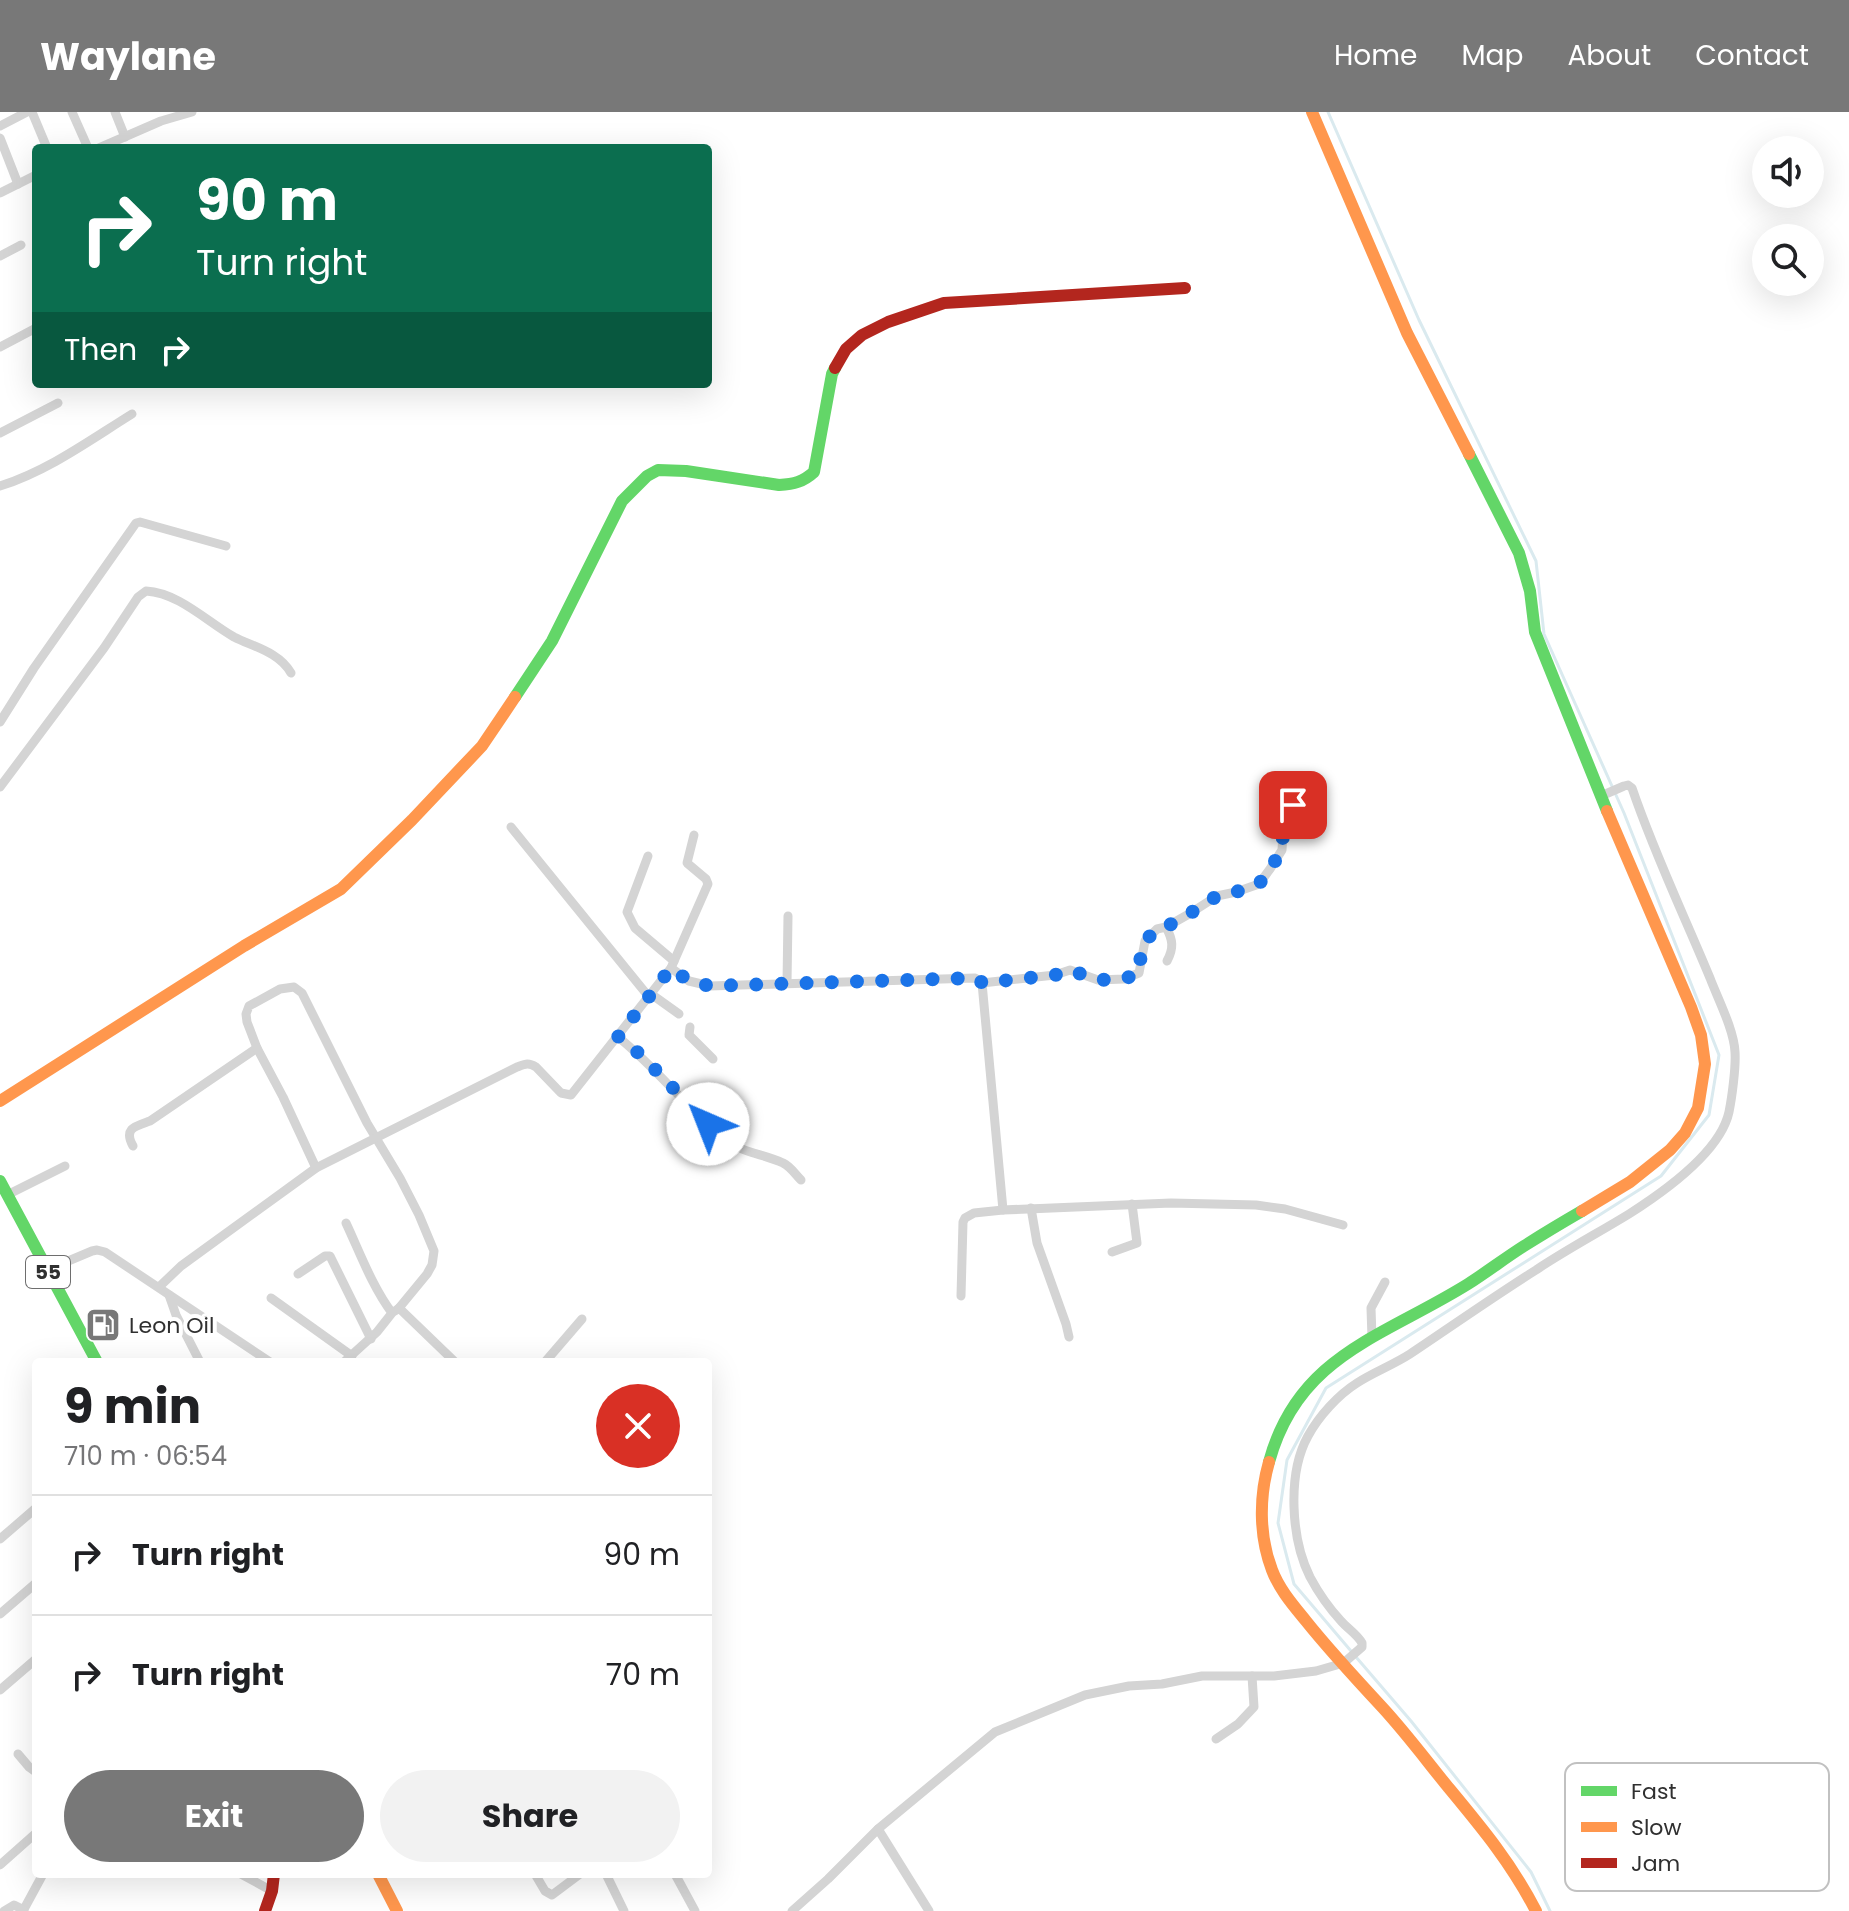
<!DOCTYPE html>
<html lang="en">
<head>
<meta charset="utf-8">
<style>
	body { margin:0; font-family:Poppins,sans-serif; background:#f2f2f2; color:#202124; height:100vh; display:flex; flex-direction:column; font-size:30px; white-space:nowrap }
	* { box-sizing:border-box; margin:0 }
	p { font-size:26px; color:#757577 }
	.icon { flex:none; width:44px; height:44px; fill:none; stroke:currentColor; stroke-width:2; stroke-linecap:round; stroke-linejoin:round }
	.map { position:relative; flex:1; overflow:hidden }
	.sheet { position:absolute; left:32px; top:1246px; width:680px; height:520px; display:flex; flex-direction:column; background:#fff; border-radius:8px; box-shadow:0 8px 32px #0002 }
	.sheet>* { flex:none }
	.top-card { position:absolute; left:32px; top:32px; width:680px; height:244px; border-radius:8px; box-shadow:0 8px 32px #0002; background:#0b6e4f; color:#fff; overflow:hidden }
	.tools { position:absolute; left:1752px; top:24px; display:grid; gap:16px }
	.tools a { display:grid; place-items:center; width:72px; height:72px; border-radius:50%; background:#fff; box-shadow:0 8px 32px #0002; font-size:40px }
	.pin { position:absolute; display:grid; place-items:center; width:68px; height:68px; color:#fff; margin:-34px; border-radius:16px; box-shadow:0 4px 12px #0006 }
	.me { position:absolute; width:88px; margin:-44px; rotate:316deg; stroke-linejoin:round; filter:drop-shadow(0 0 6px #0008) }
	.turn { display:flex; align-items:center; gap:28px; height:168px; padding:0 32px; font-size:36px }
	.turn .icon { width:104px; height:104px; stroke-width:2.5 }
	.turn b { display:block; font-size:56px; line-height:68px }
	.then { display:flex; align-items:center; height:76px; padding:0 32px; background:#0003; gap:16px; font-size:30px }
	.round { display:grid; place-items:center; flex:none; width:84px; height:84px; border-radius:42px; background:#f2f2f2 }
	.head { display:flex; align-items:center; justify-content:space-between; height:136px; padding:0 32px }
	h1 { font-size:48px; font-weight:700; line-height:60px }
	.primary-button { display:flex; gap:16px; margin-top:auto; padding:16px 32px }
	.primary-button a { flex:1; height:92px; border-radius:48px; background:#787878; color:#fff; font-size:32px; font-weight:700; line-height:92px; text-align:center }
	.primary-button a+a { background:#f2f2f2; color:#202124 }
	ul { padding:0; list-style:none }
	li { display:flex; align-items:center; gap:24px; height:120px; padding:0 32px; border-top:2px solid #e0e0e0 }
	li div { flex:1 }
	li b { display:block; font-size:30px }
	li em { font-style:normal }
	header { display:flex; align-items:center; gap:48px; box-sizing:border-box; height:112px; padding:0 40px; background:#787878; color:#fff }
	header strong { font-size:38px }
	nav { display:flex; gap:44px; margin-inline-start:auto; font-size:28px }
	.map>svg:first-child { display:block }
	.lines { fill:none; stroke-linecap:round; stroke-linejoin:round }
	.stream { stroke:#daeaef; stroke-width:3 }
	.street { stroke:#d4d4d4; stroke-width:9 }
	.fast { stroke:#63d668; stroke-width:12 }
	.slow { stroke:#ff974d; stroke-width:12 }
	.jam { stroke:#b3261e; stroke-width:12 }
	.route { stroke:#1a73e8; stroke-width:14; stroke-dasharray:0 25.2 }
	.labels { text-anchor:middle; stroke-width:8; stroke-linejoin:round; paint-order:stroke }
	.shield { fill:#fff; stroke:#6e6e6e; stroke-width:2 }
	.shield-label { font-size:20px; font-weight:bold; fill:#303030 }
	.poi-label { font-size:22px; fill:#303030; stroke:#fff; text-anchor:start }
	.key { fill:#fff; stroke:#c1c1c1; stroke-width:2 }
	.key-label { font-size:22px; fill:#303030 }
</style>
</head>
<body>
<header>
<strong>Waylane</strong>
<nav><a>Home</a><a>Map</a><a>About</a><a>Contact</a></nav>
</header>
<div class="map">
<svg width="1849" height="1799" viewBox="0 0 1849 1799">
	<rect width="100%" height="100%" fill="#fff"/>
	<g class="lines">
		<g class="stream">
			<polyline points="1328,0 1419,208 1536,449 1544,522 1624,701 1719,943 1709,1003 1661,1064 1326,1276 1287,1348 1278,1411 1294,1472 1351,1539"/>
			<polyline points="1356,1545 1411,1609 1531,1760 1550,1799"/>
		</g>
		<g class="street">
			<polyline points="32,0 47,36"/>
			<polyline points="72,0 88,36"/>
			<polyline points="115,0 125,25"/>
			<polyline points="0,14 27,0"/>
			<polyline points="0,26 18,72"/>
			<polyline points="99,36 161,9 192,0"/>
			<polyline points="0,81 36,63"/>
			<polyline points="0,144 21,133"/>
			<polyline points="0,235 36,216"/>
			<polyline points="0,321 58,291"/>
			<path d="M0 374C48 359 90 328 132 302"/>
			<polyline points="0,610 34,556 136,411 140,410 226,434"/>
			<path d="M0 675 104 536 138 485 146 479C179 481 206 509 234 525 254 535 279 540 291 561"/>
			<polyline points="511,715 649,885"/>
			<polyline points="648,744 627,800 635,816 674,849"/>
			<path d="M1166 815C1173 828 1174 836 1167 849"/>
			<polyline points="671,856 708,772 706,767 687,751 694,723"/>
			<polyline points="787,871 788,804"/>
			<polyline points="982,871 1055,863 1070,858 1098,868 1124,867 1139,861 1145,829 1157,817 1166,815 1189,802 1217,784 1236,780 1259,772 1270,757 1282,738 1284,705 1293,693"/>
			<polyline points="651,882 679,902"/>
			<polyline points="690,915 689,923 713,947"/>
			<path d="M618 925C657 956 687 997 726 1028 743 1041 764 1042 783 1051 790 1054 795 1062 801 1068"/>
			<path d="M133 1034C123 1016 136 1014 150 1009L257 936"/>
			<polyline points="316,1056 283,985 257,936 247,910 246,902 249,894 280,877 294,875 302,881 367,1011 400,1066 419,1103 434,1139 432,1153 427,1162 399,1196"/>
			<polyline points="7,1083 65,1054"/>
			<polyline points="1031,1096 1037,1131 1066,1212 1069,1225"/>
			<polyline points="1112,1140 1137,1131 1132,1092"/>
			<polyline points="47,1158 92,1139 97,1138 105,1140 270,1250"/>
			<polyline points="298,1162 325,1144 330,1144 371,1227"/>
			<path d="M159 1175 181 1154 316 1056 517 955C525 952 528 950 536 955L561 981 571 983 671 856 689 869 710 874 975 866 982 871 1003 1098"/>
			<polyline points="169,1183 176,1203 200,1250"/>
			<polyline points="961,1184 963,1110 965,1106 974,1101 1003,1098 1171,1091 1256,1093 1285,1097 1343,1113"/>
			<polyline points="271,1186 352,1244"/>
			<polyline points="395,1199 399,1196 455,1250"/>
			<polyline points="1372,1226 1371,1196 1385,1170"/>
			<path d="M344 1250 377 1220 392 1201C372 1174 360 1141 346 1111"/>
			<polyline points="545,1250 582,1207"/>
			<polyline points="0,1427 36,1396"/>
			<polyline points="0,1502 36,1471"/>
			<path d="M1347 1548 1362 1535V1531C1357 1522 1348 1517 1341 1509 1330 1497 1318 1480 1310 1465 1291 1427 1287 1362 1308 1324 1319 1304 1338 1283 1357 1271 1374 1260 1393 1253 1410 1242 1452 1214 1493 1185 1536 1158 1566 1138 1598 1121 1629 1102 1662 1081 1720 1041 1729 1000 1732 985 1736 955 1735 940 1734 918 1718 887 1710 866 1684 803 1654 741 1632 676L1628 673 1624 674 1601 684"/>
			<polyline points="0,1578 36,1547"/>
			<polyline points="1216,1627 1238,1612 1254,1595 1252,1564"/>
			<polyline points="18,1642 29,1655 36,1660"/>
			<polyline points="878,1717 929,1799"/>
			<polyline points="0,1753 36,1721"/>
			<polyline points="241,1762 272,1779"/>
			<polyline points="535,1762 545,1779 552,1783 580,1762"/>
			<polyline points="606,1762 624,1799"/>
			<polyline points="675,1762 695,1799"/>
			<polyline points="4,1799 14,1793 24,1798"/>
			<polyline points="23,1799 43,1762"/>
			<polyline points="792,1799 828,1767 878,1717 995,1620 1085,1583 1129,1574 1162,1572 1202,1564 1274,1564 1316,1559 1340,1552"/>
		</g>
		<g class="fast">
			<polyline points="1469,342 1519,441 1530,479 1535,520 1607,699"/>
			<path d="M515 585 552 529 622 389 647 364 658 358 686 359 779 373C794 372 803 370 814 360L832 262 835 256"/>
			<polyline points="0,1069 97,1250"/>
			<path d="M1269 1350C1298 1243 1383 1225 1468 1172 1487 1160 1505 1146 1524 1134 1543 1122 1563 1110 1582 1099"/>
		</g>
		<g class="slow">
			<polyline points="1312,0 1407,221 1469,342"/>
			<polyline points="0,989 244,834 341,777 412,708 482,634 515,585"/>
			<polyline points="1582,1099 1630,1070 1670,1038 1685,1021 1698,996 1705,952 1701,923 1691,895 1607,699"/>
			<path d="M1269 1350C1259 1385 1259 1424 1272 1458 1279 1477 1293 1493 1306 1509 1330 1539 1356 1567 1382 1595 1406 1621 1426 1648 1448 1675 1482 1716 1512 1752 1536 1799"/>
			<polyline points="378,1762 397,1799"/>
		</g>
		<g class="jam">
			<polyline points="835,256 846,237 862,223 888,210 944,191 1185,176"/>
			<polyline points="265,1799 272,1779 274,1762"/>
		</g>
	</g>
	<g class="lines">
		<polyline class="route" points="708,1012 641,943 618,925 671,856 689,869 710,874 975,866 979,867 982,871 1055,863 1070,858 1098,868 1124,867 1139,861 1141,841 1145,829 1157,817 1166,815 1189,802 1217,784 1236,780 1259,772 1270,757 1282,738 1284,705 1293,693"/>
	</g>
	<defs>
		<g id="fuel-square" transform="scale(1.8)"><rect x="-9" y="-9" width="18" height="18" rx="4" fill="#787878" stroke="#fff"/><path d="M-5.5-6h7V0h2V4h1.3V-2.5L3-4.5l.8-.8L6-3V5H2.5V1h-1V6h-7ZM-4.2-4.7v3.2H.2V-4.7Z" fill="#fff"/></g>
	</defs>
	<g fill-rule="evenodd">
		<use href="#fuel-square" x="103" y="1213"/>
	</g>
	<g class="labels">
		<rect class="shield" x="26" y="1144" width="44" height="32" rx="6"/>
		<g class="shield-label">
			<text x="48" y="1167">55</text>
		</g>
		<g class="poi-label">
			<text x="129" y="1221">Leon Oil</text>
		</g>
	</g>
	<rect x="1565" y="1651" width="264" height="128" rx="12" class="key"/>
	<rect x="1581" y="1674" width="36" height="10" fill="#63d668"/>
	<rect x="1581" y="1710" width="36" height="10" fill="#ff974d"/>
	<rect x="1581" y="1746" width="36" height="10" fill="#b3261e"/>
	<g class="key-label">
		<text x="1631" y="1687">Fast</text>
		<text x="1631" y="1723">Slow</text>
		<text x="1631" y="1759">Jam</text>
	</g>
</svg>
<div class="tools">
<a><svg class="icon" aria-label="sound" viewBox="0 0 24 24"><path d="M4 9h4l5-4v14l-5-4H4zM17 9q2 3 0 6"/></svg></a>
<a><svg class="icon" aria-label="search" viewBox="0 0 24 24"><circle cx="10" cy="10" r="6"/><path d="M15 15l6 6"/></svg></a>
</div>
<div class="pin" style="left:1293px;top:693px;background:#d93025"><svg class="icon" aria-label="arrive" viewBox="0 0 24 24"><path d="M6 21V4h12l-3 4 3 4H6"/></svg></div>
<svg class="me" style="left:708px;top:1012px" viewBox="-20 -20 40 40"><circle r="19" fill="#fff"/><path d="M0-13L10 11 0 6-10 11z" fill="#1a73e8"/></svg>
<div class="top-card">
<div class="turn"><svg class="icon" aria-label="right" viewBox="0 0 24 24"><path d="M7 20v-9h11M14 6l5 5-5 5"/></svg><div><b>90 m</b>Turn right</div></div>
<div class="then">Then<svg class="icon" aria-label="right" viewBox="0 0 24 24"><path d="M7 20v-9h11M14 6l5 5-5 5"/></svg></div>
</div>
<section class="sheet">
<div class="head"><div><h1>9 min</h1><p>710 m · 06:54</p></div><a class="round" style="background:#d93025;color:#fff"><svg class="icon" aria-label="close" viewBox="0 0 24 24"><path d="M6 6l12 12M18 6L6 18"/></svg></a></div>
<ul>
<li><svg class="icon" aria-label="right" viewBox="0 0 24 24"><path d="M7 20v-9h11M14 6l5 5-5 5"/></svg><div><b>Turn right</b></div><em>90 m</em></li>
<li><svg class="icon" aria-label="right" viewBox="0 0 24 24"><path d="M7 20v-9h11M14 6l5 5-5 5"/></svg><div><b>Turn right</b></div><em>70 m</em></li>
</ul>
<div class="primary-button"><a>Exit</a><a>Share</a></div>
</section>
</div>
</body>
</html>
